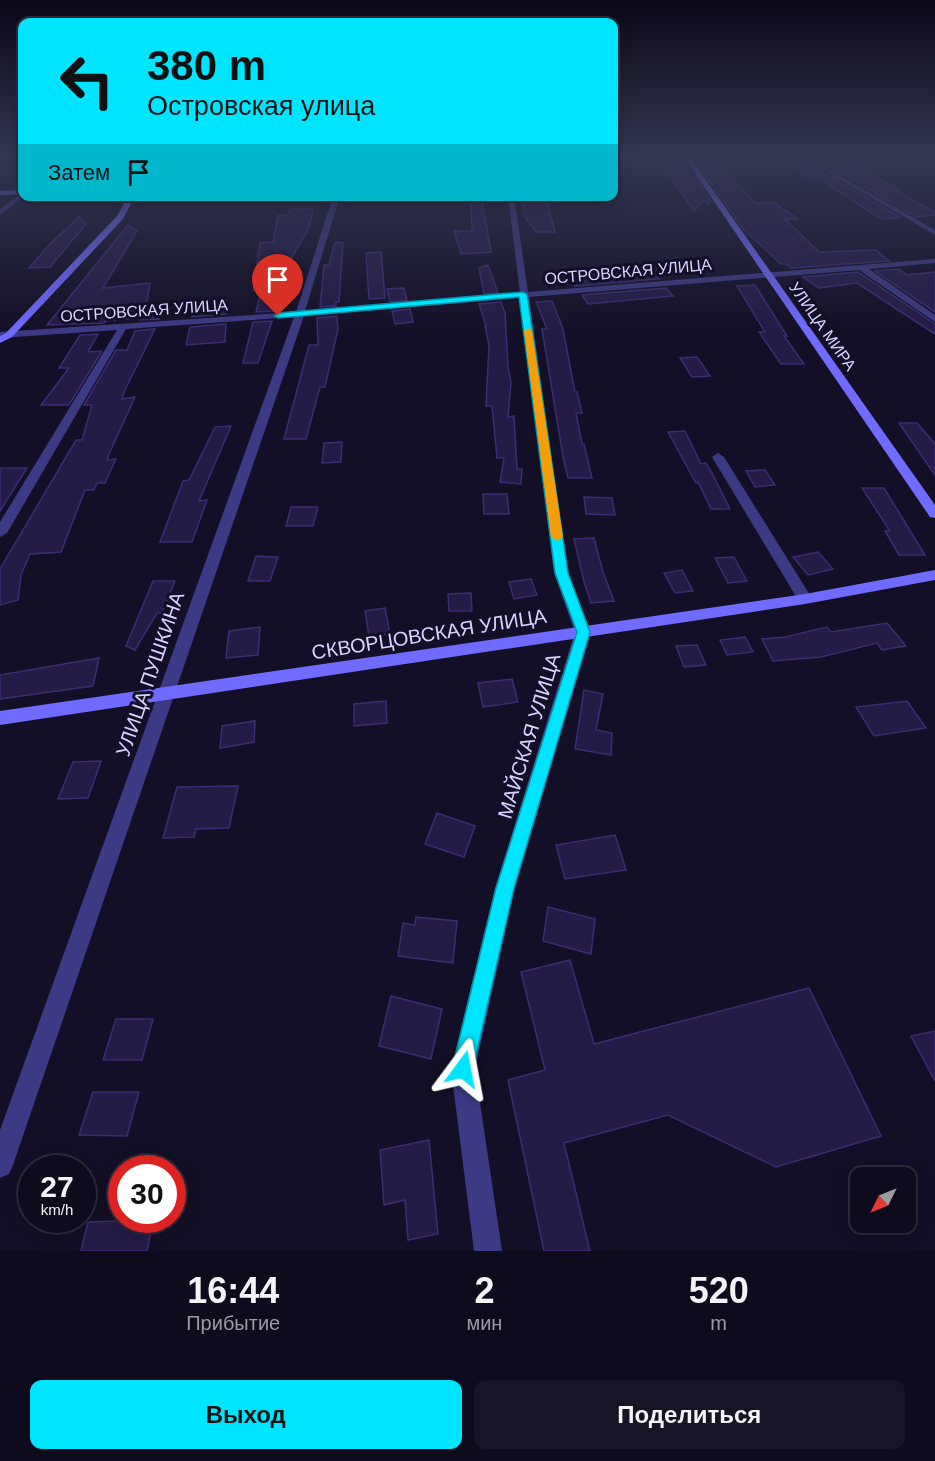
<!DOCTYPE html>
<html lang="ru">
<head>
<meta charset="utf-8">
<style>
	body { margin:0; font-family:Helvetica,sans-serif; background:#171425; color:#f1f3f6; height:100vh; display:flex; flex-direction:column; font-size:22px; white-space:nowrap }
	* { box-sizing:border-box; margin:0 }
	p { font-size:20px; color:#9b9ba3 }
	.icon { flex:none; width:33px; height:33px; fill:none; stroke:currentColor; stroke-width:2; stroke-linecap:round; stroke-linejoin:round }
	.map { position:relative; height:1251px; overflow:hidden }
	.drawer { display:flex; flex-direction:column; background:#0e0b1c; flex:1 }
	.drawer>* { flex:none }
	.hud { position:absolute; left:18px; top:18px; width:600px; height:183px; border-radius:12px; box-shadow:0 3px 15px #0003,0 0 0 2px #2e2b3b; background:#00e5ff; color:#111; overflow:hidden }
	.needle { width:39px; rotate:227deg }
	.controls { position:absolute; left:850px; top:1167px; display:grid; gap:12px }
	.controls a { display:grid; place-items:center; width:66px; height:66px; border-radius:12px; background:#0e0b1c; box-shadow:0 3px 15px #0003,0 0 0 2px #2e2b3b; font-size:30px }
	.speed { position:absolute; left:18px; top:1155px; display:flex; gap:12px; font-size:30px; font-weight:700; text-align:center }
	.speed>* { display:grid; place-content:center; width:78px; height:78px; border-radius:50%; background:#0e0b1c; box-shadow:0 3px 15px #0003,0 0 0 2px #2e2b3b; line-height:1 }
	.speed small { font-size:15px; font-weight:400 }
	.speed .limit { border:9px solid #d22; background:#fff; color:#111 }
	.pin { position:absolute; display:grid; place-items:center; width:51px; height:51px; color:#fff; margin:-62px -26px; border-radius:50% 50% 50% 0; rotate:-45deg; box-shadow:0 0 6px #0007 }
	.pin .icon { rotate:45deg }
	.me { position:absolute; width:66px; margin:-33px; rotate:13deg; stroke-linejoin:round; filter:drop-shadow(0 0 4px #0008) }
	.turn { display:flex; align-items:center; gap:21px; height:126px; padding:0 30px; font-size:27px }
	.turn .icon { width:78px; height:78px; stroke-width:2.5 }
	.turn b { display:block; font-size:42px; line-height:51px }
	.then { display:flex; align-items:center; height:57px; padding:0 30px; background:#0003; gap:12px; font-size:22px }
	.eta { display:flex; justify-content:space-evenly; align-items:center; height:102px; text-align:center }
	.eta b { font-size:36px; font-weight:800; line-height:42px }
	.cta { display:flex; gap:12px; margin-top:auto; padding:12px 30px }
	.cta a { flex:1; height:69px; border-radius:12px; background:#00e5ff; color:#111; font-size:24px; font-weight:800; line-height:69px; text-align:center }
	.cta a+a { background:#171425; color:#f1f3f6 }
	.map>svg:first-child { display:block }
	.building { fill:#241b47; stroke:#3b2d73; stroke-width:1.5 }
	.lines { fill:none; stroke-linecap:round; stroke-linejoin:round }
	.street { fill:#3d3a85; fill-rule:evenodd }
	.secondary { fill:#6f6bff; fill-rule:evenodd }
	.route { fill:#00e5ff; stroke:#0095a6; stroke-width:1.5 }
	.slow { fill:#f59e0b }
	.labels { text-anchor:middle; stroke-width:6; stroke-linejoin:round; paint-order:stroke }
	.far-street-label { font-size:16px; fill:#d9d4ff; stroke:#130f26 }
	.street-label { font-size:20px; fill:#d9d4ff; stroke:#130f26 }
</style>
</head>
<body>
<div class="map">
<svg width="935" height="1251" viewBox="0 0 935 1251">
	<rect width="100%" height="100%" fill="#130f26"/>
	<g class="building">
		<polygon points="841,157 900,190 896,191 935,212 935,215 916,217 816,158"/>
		<polygon points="716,158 755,203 773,202 798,219 785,219 819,252 876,250 889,261 792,268 786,264 781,264 743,229 694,159"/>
		<polygon points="683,159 711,201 709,204 704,200 694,211 659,161"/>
		<polygon points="800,159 901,218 881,219 815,176 812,180 780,161"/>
		<polygon points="471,196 481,196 491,252 461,254 454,231 472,231"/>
		<polygon points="522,200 547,200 555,232 536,232 525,217"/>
		<polygon points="290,209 313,209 309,228 286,267 282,289 280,289 275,311 256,312 261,290 253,290 260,263 257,263 260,243 273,242 278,216 287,215"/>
		<polygon points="79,217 86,224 50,267 29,268 51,243"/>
		<polygon points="128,225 137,231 103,288 150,283 145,313 162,312 159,319 140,320 141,318 105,321 104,323 47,325"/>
		<polygon points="335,242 343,243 339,302 336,302 336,306 320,307 324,265 329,265"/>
		<polygon points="381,252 385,298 369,299 366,253"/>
		<polygon points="488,265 498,293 484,294 479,268"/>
		<polygon points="650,269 659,279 575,286 568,275 624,275 622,271"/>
		<polygon points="899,269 907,275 935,272 935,312 875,271"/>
		<polygon points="858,272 935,324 935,334 857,283 819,288 803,277"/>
		<polygon points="755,285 787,336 784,336 804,364 781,364 759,332 765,332 737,286"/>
		<polygon points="404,288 407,300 390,302 387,289"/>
		<polygon points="666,288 673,296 588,304 582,295"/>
		<polygon points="552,301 563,329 575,392 577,392 582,413 576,413 582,444 584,444 592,478 568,478 563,457 542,329 547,329 536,302"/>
		<polygon points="501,302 505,313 508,366 511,382 508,417 514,416 517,469 522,469 521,484 500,482 504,458 497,458 492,406 486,406 489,345 485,326 486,326 479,304"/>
		<polygon points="226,306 226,314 192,317 194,308"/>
		<polygon points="410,309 413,322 395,324 392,311"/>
		<polygon points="337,316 338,329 325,387 320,387 306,439 284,439 309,345 318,345 317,318"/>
		<polygon points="272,321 258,363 243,363 253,322"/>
		<polygon points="226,324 225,342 186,345 190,327"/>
		<polygon points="155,329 125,390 122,399 135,397 109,454 107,460 116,459 105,483 97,483 94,490 85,490 61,552 30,554 21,575 18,600 0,605 0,569 76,440 82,440 92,405 84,405 116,350 127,350 135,331"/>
		<polygon points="98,334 88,352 102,351 69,405 41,405 69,368 59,368 80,335"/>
		<polygon points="697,357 710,376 692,377 680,358"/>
		<polygon points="899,423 917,423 935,444 935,475"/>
		<polygon points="231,426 199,501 207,500 192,542 160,542 183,481 189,480 215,427"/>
		<polygon points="685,431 701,464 706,463 712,473 730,509 711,509 698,482 696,483 668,432"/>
		<polygon points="342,442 341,462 322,463 324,443"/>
		<polygon points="0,468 27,468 0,511"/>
		<polygon points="765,470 775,485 755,487 746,471"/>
		<polygon points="862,488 884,488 925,555 899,555 885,531 890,531"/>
		<polygon points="483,494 507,494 509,514 484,514"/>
		<polygon points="584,497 612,498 615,515 586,514"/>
		<polygon points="291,507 318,507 313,526 286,526"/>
		<polygon points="594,538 603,572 614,601 591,603 584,582 574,539"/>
		<polygon points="818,552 833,569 808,575 793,557"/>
		<polygon points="256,556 278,557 270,581 248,581"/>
		<polygon points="734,557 747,581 728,583 715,558"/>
		<polygon points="682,570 693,591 675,593 664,573"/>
		<polygon points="531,579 537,595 514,599 509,582"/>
		<polygon points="153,581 175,581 162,613 157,613 135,650 126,646"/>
		<polygon points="471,593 472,611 449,611 448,594"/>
		<polygon points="385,608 390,634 369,637 365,611"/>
		<polygon points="887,623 906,646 882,650 877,643 821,657 773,661 762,639 785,637 827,627 831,632"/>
		<polygon points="260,627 258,655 226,658 229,631"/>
		<polygon points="745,637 753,652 727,655 720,640"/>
		<polygon points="697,645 706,665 684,667 676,646"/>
		<polygon points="99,658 93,686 0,699 0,675"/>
		<polygon points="512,679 518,702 483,707 478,683"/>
		<polygon points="584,690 603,694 596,730 612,733 611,755 575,749"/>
		<polygon points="386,701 387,723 354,726 354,704"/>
		<polygon points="907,701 926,728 874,736 856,707"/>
		<polygon points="255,721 254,742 220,748 222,726"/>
		<polygon points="101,761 88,798 58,799 73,762"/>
		<polygon points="238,786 229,828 196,829 194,837 163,838 177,787"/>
		<polygon points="437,813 475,826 464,857 425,844"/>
		<polygon points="615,835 626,870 565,879 556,845"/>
		<polygon points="548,907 595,919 591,954 543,941"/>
		<polygon points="416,917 457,921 453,963 398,956 403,923 415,925"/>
		<polygon points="570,960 594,1044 809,988 881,1136 776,1167 668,1115 564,1143 590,1251 544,1251 508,1080 545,1070 521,972"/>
		<polygon points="391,996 442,1009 431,1059 379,1046"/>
		<polygon points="116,1019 153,1019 142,1060 103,1060"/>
		<polygon points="935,1031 935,1081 911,1036"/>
		<polygon points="93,1092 139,1092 127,1136 79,1135"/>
		<polygon points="429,1140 438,1234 408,1240 405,1200 384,1205 380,1150"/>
		<polygon points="153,1220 147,1251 81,1251 88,1222"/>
	</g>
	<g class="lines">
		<g class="street">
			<polygon points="799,156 807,156 935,230 935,235"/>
			<polygon points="22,193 24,196 0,215 0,209"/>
			<polygon points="333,196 340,196 305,311 520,293 508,196 514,196 528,292 935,259 935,263 869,269 935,315 935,322 859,270 529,297 568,573 591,632 515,888 475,1069 502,1251 474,1251 451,1069 495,888 575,632 554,573 520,298 304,316 13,1165 9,1174 0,1178 0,1130 294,317 126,329 7,533 0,537 0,522 117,330 0,338 0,332 296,312"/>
			<polygon points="718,453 724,457 810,595 812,599 810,603 800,603 712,457"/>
		</g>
		<g class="secondary">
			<polygon points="659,156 656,158 614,161 614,157"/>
			<polygon points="683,156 689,156 935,505 935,518 930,517"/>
			<polygon points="22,190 22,194 0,195 0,191"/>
			<polygon points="128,196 135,196 123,219 12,337 0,343 0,336 6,333 117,216"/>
			<polygon points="935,570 935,580 805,604 0,725 0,711 805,594"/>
		</g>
	</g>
	<linearGradient id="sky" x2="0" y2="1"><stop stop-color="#0a0815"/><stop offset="0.47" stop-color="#333752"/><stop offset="1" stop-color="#333752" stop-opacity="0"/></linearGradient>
	<rect width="935" height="332" fill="url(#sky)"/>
	<polygon class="route" points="523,292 527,294 568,573 590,632 514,888 473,1069 470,1076 463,1080 455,1076 452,1069 496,888 577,632 555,573 519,297 278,318 274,316 278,313"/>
	<polygon class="slow" points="528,328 532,331 563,537 557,541 551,537 524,331"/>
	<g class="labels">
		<g class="far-street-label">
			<text transform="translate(628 271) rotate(-5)" y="6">ОСТРОВСКАЯ УЛИЦА</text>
			<text transform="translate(144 310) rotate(-4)" y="6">ОСТРОВСКАЯ УЛИЦА</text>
			<text transform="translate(823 326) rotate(55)" y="6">УЛИЦА МИРА</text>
		</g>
		<g class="street-label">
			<text transform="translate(429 634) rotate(-9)" y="7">СКВОРЦОВСКАЯ УЛИЦА</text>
			<text transform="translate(150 674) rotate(-71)" y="7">УЛИЦА ПУШКИНА</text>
			<text transform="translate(529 736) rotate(-73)" y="7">МАЙСКАЯ УЛИЦА</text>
		</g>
	</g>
</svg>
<div class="controls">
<a><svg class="needle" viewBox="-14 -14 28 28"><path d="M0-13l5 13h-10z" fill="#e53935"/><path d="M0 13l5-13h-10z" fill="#9b9ba3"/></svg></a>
</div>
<div class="speed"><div>27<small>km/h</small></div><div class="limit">30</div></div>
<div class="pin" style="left:278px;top:316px;background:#d93025"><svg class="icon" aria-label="arrive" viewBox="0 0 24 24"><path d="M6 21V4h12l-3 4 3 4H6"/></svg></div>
<svg class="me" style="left:463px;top:1069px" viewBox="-20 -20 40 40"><path d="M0-17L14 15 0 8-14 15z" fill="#00e5ff" stroke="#fff" stroke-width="4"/></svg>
<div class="hud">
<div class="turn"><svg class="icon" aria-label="left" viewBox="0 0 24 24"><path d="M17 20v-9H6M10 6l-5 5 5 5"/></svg><div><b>380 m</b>Островская улица</div></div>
<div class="then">Затем<svg class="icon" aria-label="arrive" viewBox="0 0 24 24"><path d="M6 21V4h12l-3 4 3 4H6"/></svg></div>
</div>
</div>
<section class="drawer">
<div class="eta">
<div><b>16:44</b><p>Прибытие</p></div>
<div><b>2</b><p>мин</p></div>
<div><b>520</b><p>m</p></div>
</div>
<div class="cta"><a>Выход</a><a>Поделиться</a></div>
</section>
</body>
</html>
